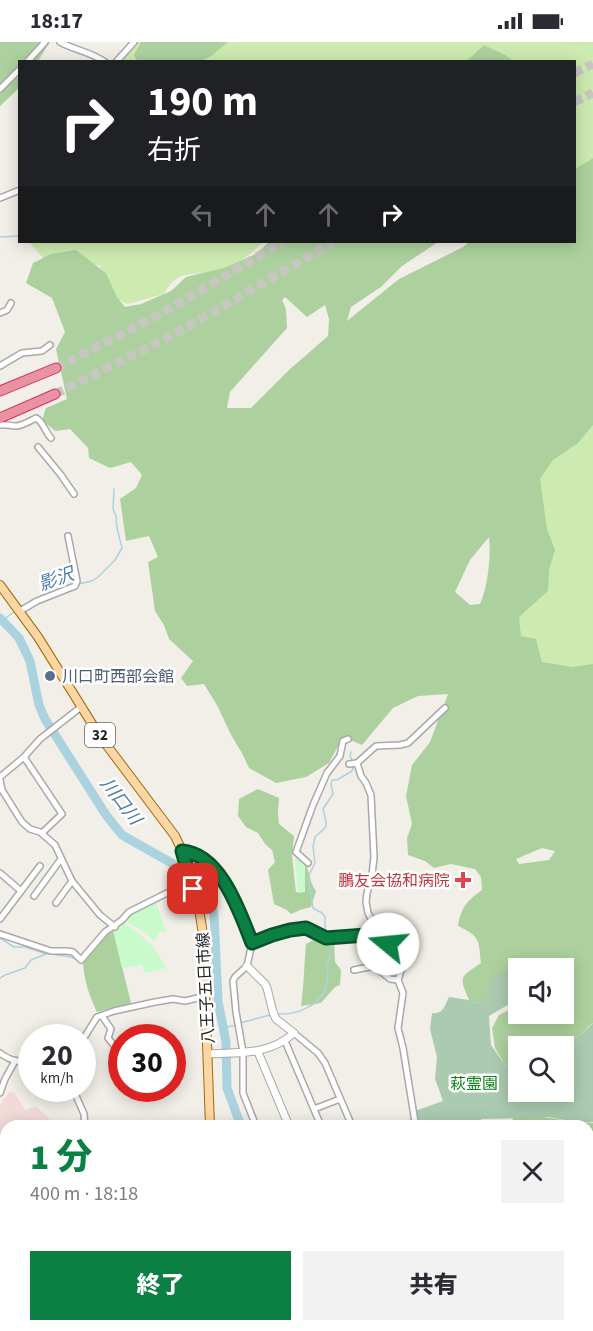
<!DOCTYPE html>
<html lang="ja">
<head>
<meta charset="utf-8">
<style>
	body { margin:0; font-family:"Source Sans 3","Noto Sans JP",sans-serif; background:#f2f2f3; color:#2b2b33; height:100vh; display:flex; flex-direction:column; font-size:22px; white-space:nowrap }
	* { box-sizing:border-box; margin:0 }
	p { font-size:20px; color:#7c7c81 }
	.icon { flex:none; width:33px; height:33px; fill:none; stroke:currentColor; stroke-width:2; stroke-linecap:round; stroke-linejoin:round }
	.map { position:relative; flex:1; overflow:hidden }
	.side { position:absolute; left:0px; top:1078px; width:594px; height:212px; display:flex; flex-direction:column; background:#fff; border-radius:18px 18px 0 0; box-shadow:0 3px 15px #0003 }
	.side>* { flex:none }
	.top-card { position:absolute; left:18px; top:18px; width:558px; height:183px; border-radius:0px; box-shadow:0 3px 15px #0003; background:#202124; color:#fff; overflow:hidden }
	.tools { position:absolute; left:508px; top:916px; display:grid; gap:12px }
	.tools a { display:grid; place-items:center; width:66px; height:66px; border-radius:0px; background:#fff; box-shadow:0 3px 15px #0003; font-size:30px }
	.speed { position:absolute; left:18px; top:982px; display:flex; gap:12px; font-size:30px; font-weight:700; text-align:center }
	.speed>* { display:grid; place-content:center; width:78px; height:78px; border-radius:50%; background:#fff; box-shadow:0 3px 15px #0003; line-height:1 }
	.speed small { font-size:15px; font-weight:400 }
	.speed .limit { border:9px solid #d22; background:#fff; color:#111 }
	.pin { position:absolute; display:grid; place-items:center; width:51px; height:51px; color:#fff; margin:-26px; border-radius:12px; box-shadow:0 3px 9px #0006 }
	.me { position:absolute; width:66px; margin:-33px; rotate:287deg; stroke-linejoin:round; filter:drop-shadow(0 0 4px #0008) }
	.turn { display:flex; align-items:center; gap:21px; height:126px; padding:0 30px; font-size:27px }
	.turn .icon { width:78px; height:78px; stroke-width:2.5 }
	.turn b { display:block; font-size:42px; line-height:51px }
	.lanes { display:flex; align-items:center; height:57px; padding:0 30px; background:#0003; justify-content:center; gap:30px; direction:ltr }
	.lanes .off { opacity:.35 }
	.round { display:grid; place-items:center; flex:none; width:63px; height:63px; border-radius:0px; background:#f2f2f3 }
	.overview { display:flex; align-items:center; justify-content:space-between; height:102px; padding:0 30px }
	h1 { font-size:36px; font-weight:800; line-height:45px; color:#0b8043 }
	.primary-button { display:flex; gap:12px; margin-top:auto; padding:12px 30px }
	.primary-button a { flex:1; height:69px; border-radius:0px; background:#0b8043; color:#fff; font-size:24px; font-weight:800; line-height:69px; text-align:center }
	.primary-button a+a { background:#f2f2f3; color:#2b2b33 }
	.status { display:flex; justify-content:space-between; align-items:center; height:42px; padding:0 30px; background:#fff; direction:ltr }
	.status svg { height:16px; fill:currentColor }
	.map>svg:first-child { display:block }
	.commercial { fill:#f2dad9 }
	.education { fill:#ffffe5 }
	.grass { fill:#cdebb0 }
	.forest { fill:#add19e; fill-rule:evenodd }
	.cemetery { fill:#aacbaf }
	.park { fill:#c8facc }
	.pitch { fill:#88e0be }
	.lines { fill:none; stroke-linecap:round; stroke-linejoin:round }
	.stream { stroke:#aad3df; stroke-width:1.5 }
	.river { stroke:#aad3df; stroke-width:9 }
	.motorway-tunnel { stroke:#c8c6c1; stroke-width:9; stroke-dasharray:9 4.5; stroke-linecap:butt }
	.minor-casing { stroke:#a9a9a9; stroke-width:8 }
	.tertiary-casing { stroke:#a9a9a9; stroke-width:9 }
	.primary-casing { stroke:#a06b00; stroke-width:10 }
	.motorway-casing { stroke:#dc2a67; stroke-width:11 }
	.minor { stroke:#fff; stroke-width:5 }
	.tertiary { stroke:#fff; stroke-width:7 }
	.primary { stroke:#fcd6a4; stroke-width:8 }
	.motorway { stroke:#e892a2; stroke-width:9 }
	.route-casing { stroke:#07532c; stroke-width:15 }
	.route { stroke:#0b8043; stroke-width:10 }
	.service-dot { fill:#5c6f8a; stroke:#fff; stroke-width:2 }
	.health-dot { fill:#e0444e; stroke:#fff; stroke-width:2 }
	.labels { text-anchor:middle; stroke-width:5; stroke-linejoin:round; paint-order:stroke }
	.shield { fill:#fff; stroke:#646464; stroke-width:1.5 }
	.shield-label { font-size:15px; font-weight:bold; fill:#222 }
	.service-label { font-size:16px; fill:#4e5e75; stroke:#fff; text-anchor:start }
	.health-label { font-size:16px; fill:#be3a42; stroke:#fff; text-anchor:end }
	.street-label { font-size:16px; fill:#222; stroke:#fff }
	.park-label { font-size:16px; fill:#0c8416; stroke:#fff }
	.water-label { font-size:18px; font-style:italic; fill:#4a7aab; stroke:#fff }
</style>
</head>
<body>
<div class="status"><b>18:17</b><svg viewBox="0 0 49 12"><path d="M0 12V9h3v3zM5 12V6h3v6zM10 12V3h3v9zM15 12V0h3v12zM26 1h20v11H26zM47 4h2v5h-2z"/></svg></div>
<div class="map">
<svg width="593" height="1289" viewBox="0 0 593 1289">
	<rect width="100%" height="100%" fill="#f2efe9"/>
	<polygon class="commercial" points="9,1050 14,1050 26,1069 29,1066 37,1065 50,1078 51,1084 6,1084 6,1210 0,1211 0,1063"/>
	<g class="education">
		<polygon points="181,1284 228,1284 229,1289 183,1289"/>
		<polygon points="410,1284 520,1284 522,1289 412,1289"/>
	</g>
	<g class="grass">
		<polygon points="138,0 593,0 593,122 575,134 574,20 121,20"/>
		<path d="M29 200H263C256 207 235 225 226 228 201 237 179 222 164 252L127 262C112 256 105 239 100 224L74 216 56 225 43 216Z"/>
		<polygon points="593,373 593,655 494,597 536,427"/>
	</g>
	<g class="forest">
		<polygon points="0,0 50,0 38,19 20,20 19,46 0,64"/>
		<polygon points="141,0 228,0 211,14 202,19 137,19 134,13"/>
		<polygon points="484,3 505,13 513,19 467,19"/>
		<path d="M593 116V383L578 401 553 418 540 437 547 487 555 508 549 528 548 549 519 575 521 594 536 597 542 620 572 625 593 622V981L591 982 576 997 554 998 549 1005H519V1027L505 1023 495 1006 492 986 499 973 519 963V972H564V927H519L490 960 478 962 469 958C459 934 459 936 481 921 478 898 481 895 458 884 461 865 467 859 482 848L481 835 475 827 451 822 434 826 425 819 408 813 407 796 412 782 406 754 412 723 430 700 448 652 418 654 393 666 362 703 343 695 329 721 306 735 276 741 249 726 242 711 231 693 218 665 204 642 187 644 181 636 193 619 169 597 164 583 155 569 148 520 158 515 149 494 126 499 120 457 136 446 142 433 131 420 110 426 89 416 88 406 70 387 55 389 42 378 46 366 67 357 56 307 65 290 52 256 26 241 33 221 51 212 76 208 106 231 117 255 125 265 141 262 171 249 186 235 224 226 256 212 269 200H438L402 224 381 245 351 265 347 279 399 237 463 205 469 200H574L575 127ZM285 255 307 275 325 263 329 277 328 294 289 328 251 366H227L230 350 287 286 286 267 282 258ZM489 495C491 515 488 544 480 562L470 563 455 550 470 518ZM542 806 555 809 549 818 519 822 516 817Z"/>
		<path d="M258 747 279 756 278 771 279 782 294 794 292 814 296 850H305V821C310 830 310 842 316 849L311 865 300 868 291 872 287 868 274 862 268 828 275 820 272 808 265 802 258 791 246 785 238 774 239 757Z"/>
		<path d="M113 888 131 961 97 970C89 954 83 935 83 917L107 890Z"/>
		<path d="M319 895 334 899 335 920 341 928 340 943 335 945 321 961 301 964C304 944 304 923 306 902Z"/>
		<polygon points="516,1071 582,1081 593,1081 593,1232 590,1228 588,1228 588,1190 589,1188 588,1187 588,1084 510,1084 510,1082"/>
		<polygon points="6,1241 6,1284 124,1284 110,1289 0,1289 0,1242"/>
		<polygon points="593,1253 593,1288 588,1276 588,1257"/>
	</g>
	<path class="cemetery" d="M528 923 529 927H519V956L489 974 491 1003 505 1023 519 1027V1050H564V1005H551L554 998 576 997 593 981V1080L582 1081 548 1075 481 1077V1084H420L415 1069 443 1059 435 1037 437 1015 430 987 432 971C443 973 445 963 449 955L469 958 478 962 485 959 490 936Z"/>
	<g class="park">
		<polygon points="297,814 305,821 305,850 298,851 295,817"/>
		<polygon points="156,860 166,889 160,890 154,899 143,889 125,879 130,873"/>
		<path d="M123 881C143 894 155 903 166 926L145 931 142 923 122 926 113 888 117 887Z"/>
	</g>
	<polygon class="pitch" points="0,1111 2,1112 6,1122 6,1204 0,1206"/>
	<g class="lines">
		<g class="stream">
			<polyline points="0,195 20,194"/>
			<polyline points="78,542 92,539 98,535 115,518 122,506 117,486 116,474 113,467 114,447"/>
			<polyline points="21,565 34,557 74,541"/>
			<polyline points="3,578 15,569"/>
			<polyline points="351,710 350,714 353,720"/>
			<polyline points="175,844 184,836"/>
			<polyline points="329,895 325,886 325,875 322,871 313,866 308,835 315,821 313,805 315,795 324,787 326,784 326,779 323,767 333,752 331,742 332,738 337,738 352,729 353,725"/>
			<polyline points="0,896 14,905 25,905 43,911 71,915 76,917"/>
			<polyline points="0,936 5,933 25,926 31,918 46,912"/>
			<path d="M278 972C297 973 323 963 327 941 328 935 327 929 328 922 329 913 333 908 331 899"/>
			<polyline points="240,981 270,973"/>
			<polyline points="223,986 236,983"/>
		</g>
		<g class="river">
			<path d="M0 576 19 596 30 619 39 663 45 677 106 773 122 793 191 832C205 844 211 856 214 873L218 959 226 1000 227 1046 241 1084"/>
			<polyline points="243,1284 245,1289"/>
		</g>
		<g class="motorway-tunnel">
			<polyline points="574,31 593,22"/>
			<polyline points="574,60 593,51"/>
			<polyline points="56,326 153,276 283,200"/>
			<polyline points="55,352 165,297 210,272 333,200"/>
		</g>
		<g class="minor-casing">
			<g id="minor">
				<path d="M60 0C74 8 91 10 105 20"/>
				<polyline points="27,20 45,0"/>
				<polyline points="116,20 134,0"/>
				<polyline points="0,47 20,27"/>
				<polyline points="0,156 20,148"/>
				<polyline points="0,271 7,268 11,261"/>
				<polyline points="0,324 22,311 42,309 50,303"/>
				<path d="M0 383C6 382 10 384 16 384 22 384 30 379 36 376 43 379 45 390 51 396"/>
				<polyline points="38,405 61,433 74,452"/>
				<polyline points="20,569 37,559 75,544 77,539 68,494"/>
				<polyline points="24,715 62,772 42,791"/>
				<polyline points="357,721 361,734 366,741 371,753 374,815 372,833 367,851 366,860 368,871 379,892 388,902 406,913 398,938 403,951 398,986 403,1006 415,1080 405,1084"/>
				<polyline points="349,722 357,721 376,704 400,703 408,701 445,666"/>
				<polyline points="0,735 24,715 40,697 81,665"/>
				<polyline points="0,738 2,748 22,780 30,787 40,790 55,803 72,839 100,873 115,885"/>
				<polyline points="182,809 187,809 205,818 230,848 252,901 247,924 235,935 233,939 236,970 243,1010 243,1051 256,1084"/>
				<polyline points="308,821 296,810 313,763 327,731 340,714 343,699 348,697"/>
				<polyline points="0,831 21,849"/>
				<polyline points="34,854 61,817"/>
				<polyline points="56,861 72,839"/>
				<polyline points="0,877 40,824"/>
				<polyline points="0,892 51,909 66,909 73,910 81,918 105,890 122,878 129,870 191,839"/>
				<polyline points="252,901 272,893 290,888 306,886 326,896 379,892"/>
				<polyline points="354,928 374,924 390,937 398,938"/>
				<polyline points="102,974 111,987 108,996 122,1013"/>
				<polyline points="294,991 318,1011 325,1021 352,1084"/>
				<polyline points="82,999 97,975 114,969 155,960 173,957 185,959 206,954"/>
				<polyline points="285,999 321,1084"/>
				<path d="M0 1011C10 1019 20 1020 32 1020"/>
				<polyline points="73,1047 84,1072 85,1084"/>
				<polyline points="0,1051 5,1037 15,1019"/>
				<polyline points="314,1067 340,1057"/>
				<polyline points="292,1284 294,1289"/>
				<polyline points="384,1284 386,1289"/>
				<polyline points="520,1284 522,1289"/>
				<polyline points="164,1289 166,1284"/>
				<polyline points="366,1289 374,1284"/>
			</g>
		</g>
		<g class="tertiary-casing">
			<g id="tertiary">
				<polyline points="258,1010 289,1084"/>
				<path d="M208 1012C240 1010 268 1014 294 991L276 977 273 970 267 946 265 942 247 924"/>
			</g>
		</g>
		<g class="primary-casing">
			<g id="primary">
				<polyline points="0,543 38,595 99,693 175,794 184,813 199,867 203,892 210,1084"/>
				<polyline points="231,1284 233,1289"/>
			</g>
		</g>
		<g class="motorway-casing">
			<g id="motorway">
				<polyline points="0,349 56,326"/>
				<polyline points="0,376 55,352"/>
			</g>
		</g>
		<use href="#minor" class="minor"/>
		<use href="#tertiary" class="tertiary"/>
		<use href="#primary" class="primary"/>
		<use href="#motorway" class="motorway"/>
	</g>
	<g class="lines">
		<g class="route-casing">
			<path id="route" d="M193 847 182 809C221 812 240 871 252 901L272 893 290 888 306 886 326 896 379 892 388 902"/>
		</g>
		<use href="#route" class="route"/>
	</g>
	<circle class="service-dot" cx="50" cy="634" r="6"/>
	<path class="health-dot" d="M460 829h6v6h6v6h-6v6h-6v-6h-6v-6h6z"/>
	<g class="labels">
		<rect class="shield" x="85" y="681" width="30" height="24" rx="4.5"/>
		<g class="shield-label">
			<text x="100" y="698">32</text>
		</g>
		<g class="service-label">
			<text x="62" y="640">川口町西部会館</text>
		</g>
		<g class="health-label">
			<text x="450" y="844">鵬友会協和病院</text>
		</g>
		<g class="street-label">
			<text transform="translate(205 946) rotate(-93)" y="6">八王子五日市線</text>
		</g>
		<g class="park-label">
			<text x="474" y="1047">萩霊園</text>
		</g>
		<g class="water-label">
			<text transform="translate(56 537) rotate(-19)" y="6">影沢</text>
			<text transform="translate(121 759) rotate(52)" y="6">川口川</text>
		</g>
	</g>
</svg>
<div class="tools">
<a><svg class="icon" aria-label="sound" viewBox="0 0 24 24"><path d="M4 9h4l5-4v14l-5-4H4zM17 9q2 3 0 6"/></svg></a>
<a><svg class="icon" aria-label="search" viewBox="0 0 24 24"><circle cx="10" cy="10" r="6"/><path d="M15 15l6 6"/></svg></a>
</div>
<div class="speed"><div>20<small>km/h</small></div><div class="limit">30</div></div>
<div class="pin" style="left:193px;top:847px;background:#d93025"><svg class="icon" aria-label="arrive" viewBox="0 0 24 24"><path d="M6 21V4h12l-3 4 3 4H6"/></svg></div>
<svg class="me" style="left:388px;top:902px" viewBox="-20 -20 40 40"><circle r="19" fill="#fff"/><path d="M0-13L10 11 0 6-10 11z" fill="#0b8043"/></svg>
<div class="top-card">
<div class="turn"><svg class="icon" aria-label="right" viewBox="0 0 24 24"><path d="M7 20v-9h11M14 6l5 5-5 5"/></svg><div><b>190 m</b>右折</div></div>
<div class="lanes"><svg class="icon off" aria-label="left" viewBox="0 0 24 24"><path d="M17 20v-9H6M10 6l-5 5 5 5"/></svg><svg class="icon off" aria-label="ahead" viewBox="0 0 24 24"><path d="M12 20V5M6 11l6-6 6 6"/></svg><svg class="icon off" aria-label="ahead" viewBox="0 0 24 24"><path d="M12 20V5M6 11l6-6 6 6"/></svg><svg class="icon" aria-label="right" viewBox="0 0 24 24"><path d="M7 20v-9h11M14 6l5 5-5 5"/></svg></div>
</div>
<section class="side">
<div class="overview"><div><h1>1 分</h1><p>400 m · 18:18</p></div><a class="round"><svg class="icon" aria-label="close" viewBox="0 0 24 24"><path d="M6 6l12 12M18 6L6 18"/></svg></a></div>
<div class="primary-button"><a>終了</a><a>共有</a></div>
</section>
</div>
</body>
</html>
